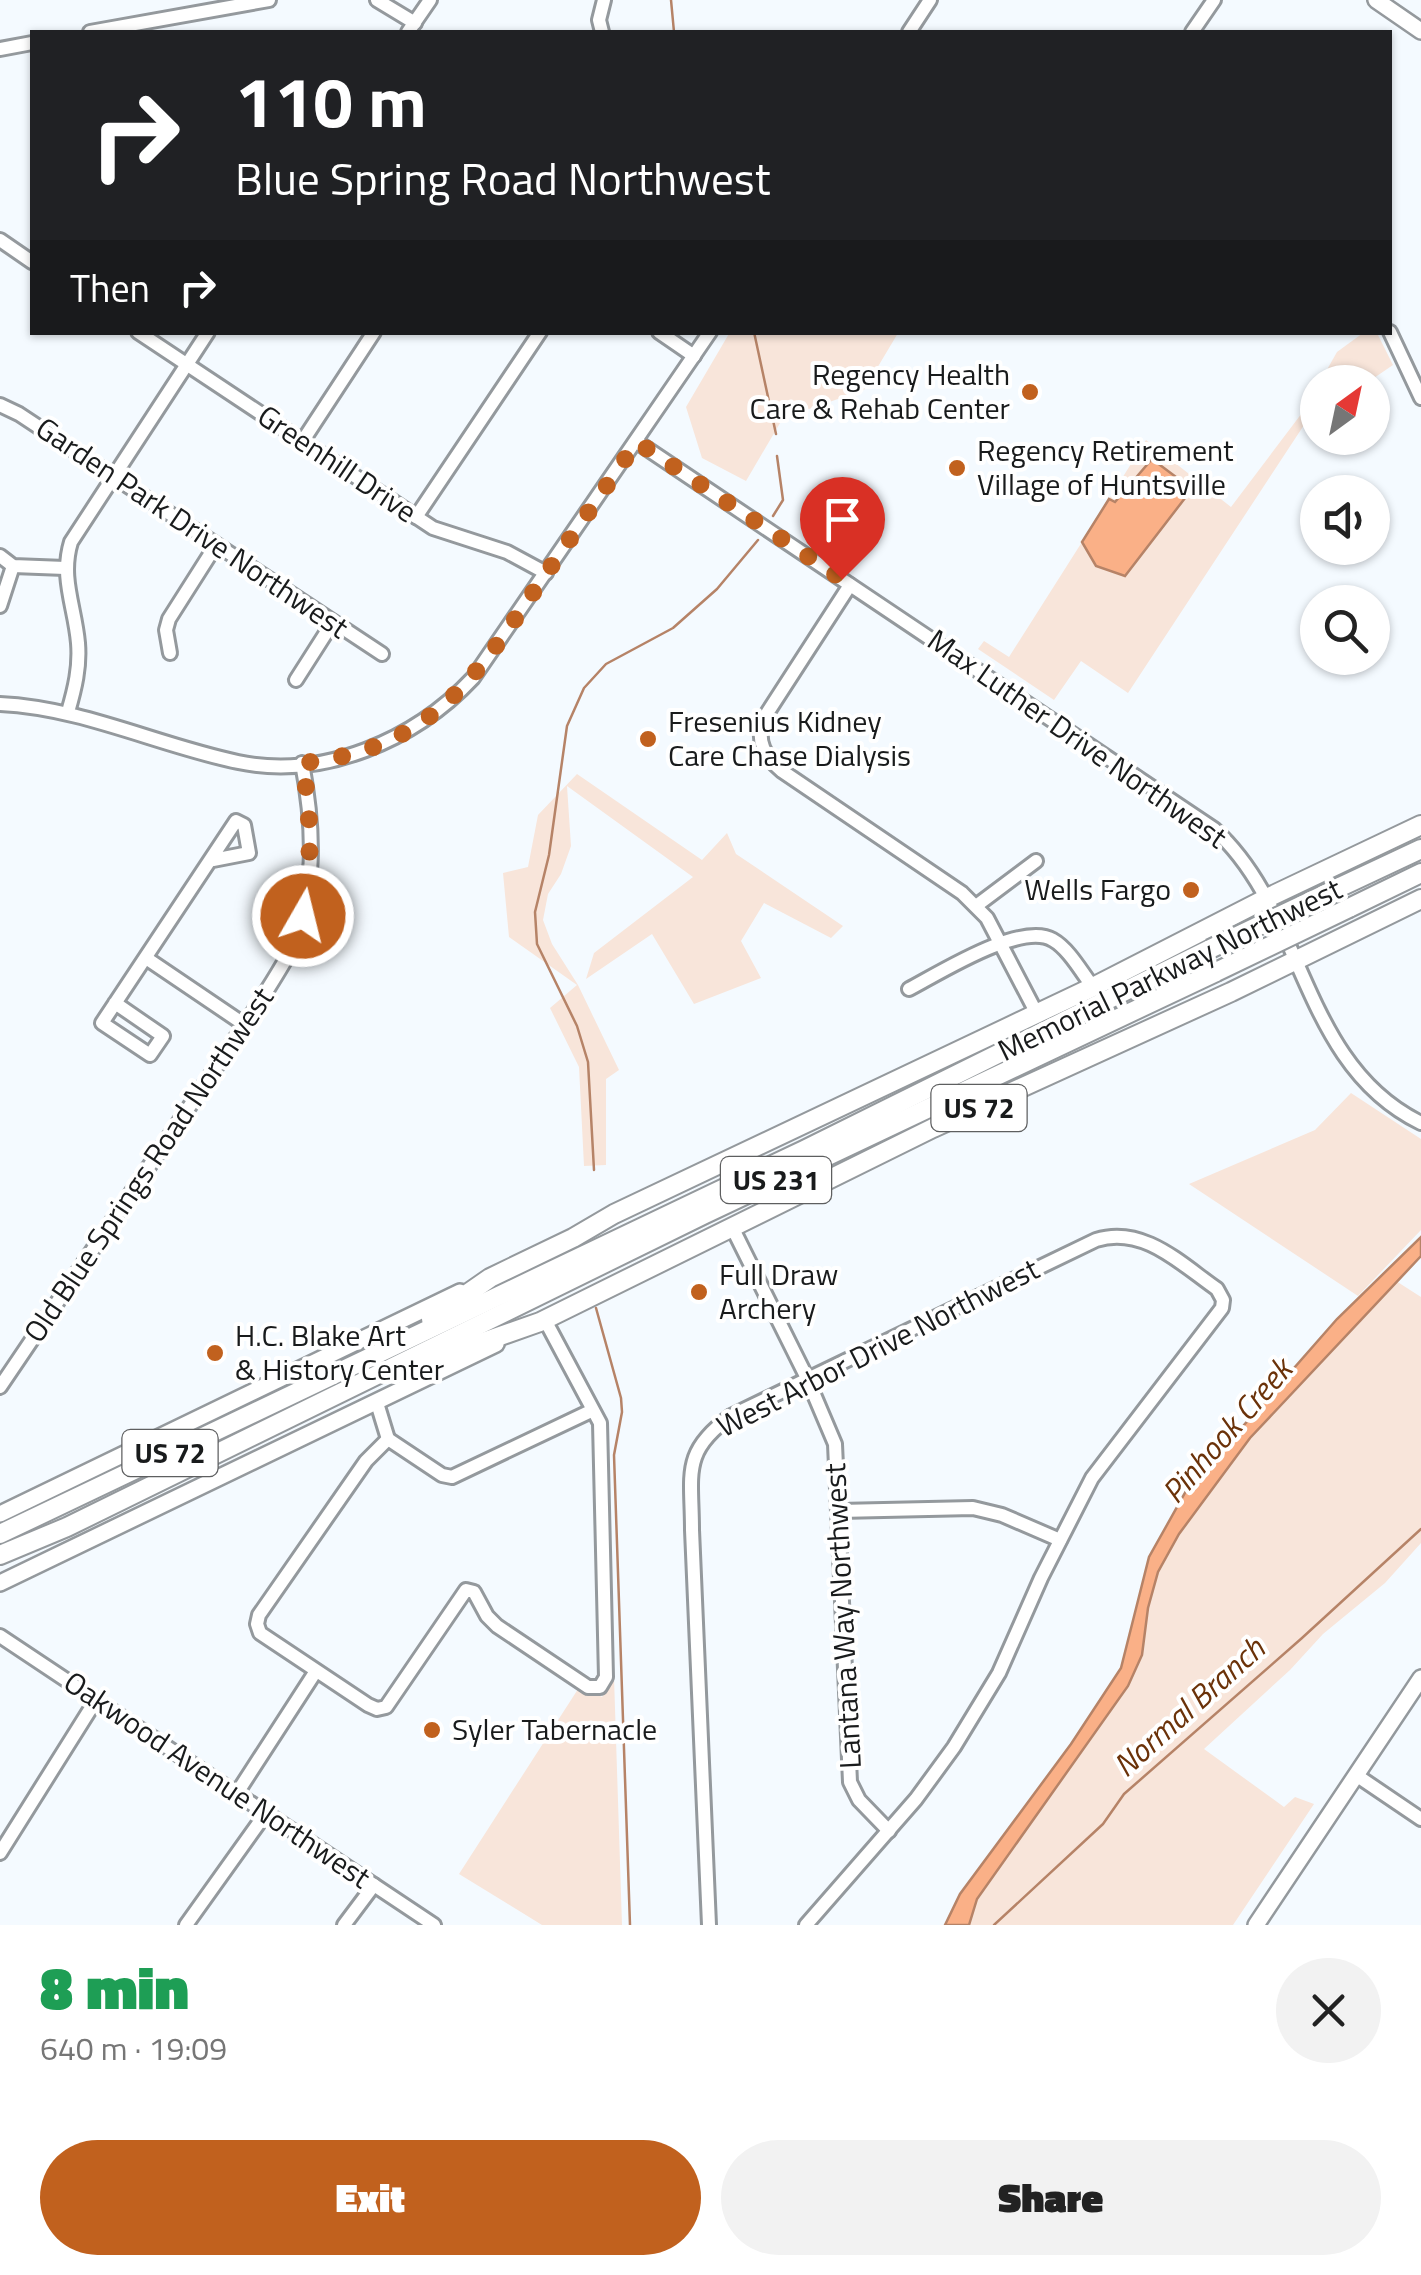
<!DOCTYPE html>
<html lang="en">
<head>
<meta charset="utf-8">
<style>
	body { margin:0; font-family:"Titillium Web",sans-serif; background:#f2f2f2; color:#222; height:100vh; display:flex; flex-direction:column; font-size:38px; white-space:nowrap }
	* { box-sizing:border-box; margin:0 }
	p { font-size:32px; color:#767676 }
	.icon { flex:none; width:55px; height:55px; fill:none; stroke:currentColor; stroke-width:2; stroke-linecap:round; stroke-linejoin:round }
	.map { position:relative; height:1925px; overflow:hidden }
	.details { display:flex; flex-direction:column; background:#fff; flex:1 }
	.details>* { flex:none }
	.guide { position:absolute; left:30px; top:30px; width:1362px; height:305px; border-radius:0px; box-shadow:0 2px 8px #0004; background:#202124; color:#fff; overflow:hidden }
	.needle { width:65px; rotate:33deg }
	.fabs { position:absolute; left:1300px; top:365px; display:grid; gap:20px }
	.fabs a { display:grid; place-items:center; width:90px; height:90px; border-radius:50%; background:#fff; box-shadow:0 2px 8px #0004; font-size:50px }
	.pin { position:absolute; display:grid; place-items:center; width:85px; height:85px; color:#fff; margin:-102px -42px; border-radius:50% 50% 50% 0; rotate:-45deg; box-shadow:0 0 10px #0007 }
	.pin .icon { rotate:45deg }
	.me { position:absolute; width:110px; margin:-55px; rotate:8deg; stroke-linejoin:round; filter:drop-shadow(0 0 8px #0008) }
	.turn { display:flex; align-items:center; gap:35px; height:210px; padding:0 40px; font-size:45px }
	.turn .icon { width:130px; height:130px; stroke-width:2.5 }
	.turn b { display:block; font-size:70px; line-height:85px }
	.then { display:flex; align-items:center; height:95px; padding:0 40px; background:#0003; gap:20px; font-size:38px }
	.round { display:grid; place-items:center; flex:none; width:105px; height:105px; border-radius:52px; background:#f2f2f2 }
	.summary { display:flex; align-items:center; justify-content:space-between; height:170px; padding:0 40px }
	h1 { font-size:60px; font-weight:800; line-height:75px; color:#1e9e55 }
	.primary-button { display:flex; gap:20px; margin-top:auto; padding:20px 40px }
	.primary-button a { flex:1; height:115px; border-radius:60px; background:#c1611e; color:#fff; font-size:40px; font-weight:800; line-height:115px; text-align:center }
	.primary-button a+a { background:#f2f2f2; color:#222 }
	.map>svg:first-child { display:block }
	.green { fill:#f8e5da }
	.water { fill:#fab087; stroke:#b68367; stroke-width:2.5 }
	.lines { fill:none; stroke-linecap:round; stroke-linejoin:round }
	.stream { stroke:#b68367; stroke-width:2.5 }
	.minor-casing { stroke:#94999d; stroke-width:18 }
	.major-casing { stroke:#94999d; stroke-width:20 }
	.highway-casing { stroke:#94999d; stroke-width:22 }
	.minor { stroke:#fff; stroke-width:12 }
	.major { stroke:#fff; stroke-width:15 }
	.highway { stroke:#fff; stroke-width:18 }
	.highway-bridge-casing { stroke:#94999d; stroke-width:22; stroke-linecap:butt }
	.highway-bridge { stroke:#fff; stroke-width:18 }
	.route { stroke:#c1611e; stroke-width:18; stroke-dasharray:0 32.4 }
	.poi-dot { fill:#c1611e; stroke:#fff; stroke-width:4 }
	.labels { text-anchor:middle; stroke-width:8; stroke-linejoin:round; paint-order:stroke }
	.shield { fill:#fff; stroke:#5e5f60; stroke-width:2.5 }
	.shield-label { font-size:28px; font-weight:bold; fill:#191b1c }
	.poi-label { font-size:30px; fill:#191b1c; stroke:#fff; text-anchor:start }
	.street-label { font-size:30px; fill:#191b1c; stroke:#fff }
	.water-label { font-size:32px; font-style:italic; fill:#6b3209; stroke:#fff }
</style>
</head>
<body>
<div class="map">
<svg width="1421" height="1925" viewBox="0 0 1421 1925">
	<rect width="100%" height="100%" fill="#f4faff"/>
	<g class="green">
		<polygon points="730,332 898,332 898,333 864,390 783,418 746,481 702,458 686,407"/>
		<polygon points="1363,333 1377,333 1393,365 1368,382 1320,382 1337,352"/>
		<polygon points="1317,386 1317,427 1306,422 1128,693 1081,661 1054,700 978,649 984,641 1009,657 1082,542 1096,566 1125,576 1192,489 1115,503 1109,499 1146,440 1231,507 1305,409"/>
		<polygon points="577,774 702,860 727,833 736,854 843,926 831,938 764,903 741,941 761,978 694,1004 652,934 586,979 594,953 693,877 567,786 571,846 561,874 548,894 543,920 552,944 578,985 619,1070 606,1079 606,1165 584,1166 579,1067 550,1008 577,985 509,937 503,873 528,867 538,815"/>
		<polygon points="1351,1093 1421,1139 1421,1230 1358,1296 1189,1184 1315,1130"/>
		<polygon points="1396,1281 1421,1297 1421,1543 1385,1583 1323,1634 1290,1670 1204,1749 1284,1807 1295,1797 1314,1804 1233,1925 969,1925 977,1899 1128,1686 1158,1572 1179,1534 1250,1438"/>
		<polygon points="614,1677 622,1925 542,1925 459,1874 580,1686 602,1697"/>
	</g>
	<g class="water">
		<polygon points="1152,459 1192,489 1125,576 1096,566 1082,542 1109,499 1115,502"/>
		<polygon points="1421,1237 1421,1256 1250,1438 1179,1534 1158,1572 1148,1608 1142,1655 1128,1686 977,1899 969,1925 945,1925 960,1894 1071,1744 1121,1668 1149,1557 1186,1491 1337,1319"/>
	</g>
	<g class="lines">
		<g class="stream">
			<polyline points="671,0 674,32"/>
			<polyline points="754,332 776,434"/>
			<polyline points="773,516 783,500 777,456"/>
			<polyline points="594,1170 588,1062 577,1026 537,944 535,912 549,855 567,726 584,688 606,664 673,628 717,589 758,540"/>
			<polyline points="596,1308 621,1398 622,1412 614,1455 630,1925"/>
			<polyline points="994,1925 1103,1824 1124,1794 1302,1638 1421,1529"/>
		</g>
		<g class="minor-casing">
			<g id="minor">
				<polyline points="377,0 415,23"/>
				<polyline points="90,32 269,0"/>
				<polyline points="408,32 430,0"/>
				<polyline points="602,32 599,20 604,0"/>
				<polyline points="909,32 930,0"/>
				<polyline points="1192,32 1214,0"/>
				<polyline points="0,49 32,43"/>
				<polyline points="0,240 32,262"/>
				<polyline points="138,332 433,528 507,552 546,573"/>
				<polyline points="659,332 694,356"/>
				<polyline points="1390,332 1421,398"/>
				<polyline points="0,405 19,414 382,654"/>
				<polyline points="302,442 374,332"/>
				<path d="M637 442 1214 829C1306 912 1300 1064 1421 1123"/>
				<polyline points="416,517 540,332"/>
				<polyline points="0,556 13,566 65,568"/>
				<path d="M850 585 764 718C755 741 765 757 782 771L962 893 987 918 1036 1012"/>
				<polyline points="0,606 13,566"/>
				<polyline points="170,653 166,630 169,619 216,545"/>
				<polyline points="296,680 333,622"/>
				<path d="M0 704C83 708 157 745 238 762 323 780 415 740 473 678L710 332"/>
				<path d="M68 712C75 688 80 667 78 643 75 607 60 578 71 542L208 332"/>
				<polyline points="976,906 1036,861"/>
				<polyline points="146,958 245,1025"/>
				<path d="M909 989C938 974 1021 921 1053 940 1069 949 1082 973 1093 987"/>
				<polyline points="115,1003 163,1036 150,1055 102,1023 236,821 244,825 249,853 213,860"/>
				<polyline points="733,1229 807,1378 835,1444 850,1782 859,1800 889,1831"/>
				<path d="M0 1387 254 1011C265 993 277 975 287 957 318 898 314 827 302 763"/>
				<polyline points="377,1403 388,1439"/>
				<polyline points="388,1439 366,1461 259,1615 257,1624 260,1633 368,1705 377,1709 386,1707 466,1590 474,1592 487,1616 497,1626 588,1687 600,1687 606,1677 600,1423 545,1320"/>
				<polyline points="388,1439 442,1475 452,1477 591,1411"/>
				<polyline points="839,1511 973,1508 1002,1515 1060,1540"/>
				<polyline points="0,1636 434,1925"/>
				<polyline points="1356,1775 1421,1819"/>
				<polyline points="237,1793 316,1671"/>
				<polyline points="0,1853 96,1700"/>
				<polyline points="186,1925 266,1813"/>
				<polyline points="344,1925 374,1885"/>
				<path d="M709 1925 692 1530C692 1474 681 1452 731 1416L1096 1240C1143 1225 1181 1264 1217 1289L1223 1300 1222 1308 1092 1478 1041 1578 999 1673 954 1747 916 1799 806 1925"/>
			</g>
		</g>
		<g class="major-casing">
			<g id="major">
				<polyline points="1376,0 1421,31"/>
				<polyline points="0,1514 460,1292"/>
				<polyline points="0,1583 496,1344"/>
				<polyline points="1256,1925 1421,1678"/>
			</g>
		</g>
		<g class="highway-casing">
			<g id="highway">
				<polyline points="1340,887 1421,849"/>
				<polyline points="1349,908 1421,873"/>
				<polyline points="431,1319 490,1278 573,1238 614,1214 1093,987 1267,898 1421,825"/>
				<polyline points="418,1365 540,1322 933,1128 1231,992 1421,899"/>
				<polyline points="0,1534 804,1150 1210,949"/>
				<polyline points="0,1555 67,1527 705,1214 1216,972"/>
			</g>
		</g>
		<use href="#minor" class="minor"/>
		<use href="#major" class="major"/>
		<use href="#highway" class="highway"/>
		<g class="highway-bridge-casing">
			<g id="highway-bridge">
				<polyline points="1210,949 1340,887"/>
				<polyline points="1216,972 1349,908"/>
			</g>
		</g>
		<use href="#highway-bridge" class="highway-bridge"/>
	</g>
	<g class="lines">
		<path class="route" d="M303 916C312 864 312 816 302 763 431 749 474 680 541 581 573 535 605 488 637 442L842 579"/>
	</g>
	<g class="poi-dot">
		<circle cx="1030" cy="392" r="10"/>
		<circle cx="957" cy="468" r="10"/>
		<circle cx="648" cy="739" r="10"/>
		<circle cx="1191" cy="890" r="10"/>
		<circle cx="699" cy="1292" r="10"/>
		<circle cx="215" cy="1353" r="10"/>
		<circle cx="432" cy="1730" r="10"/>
	</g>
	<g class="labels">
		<g class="shield">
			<rect x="931.5" y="1085" width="95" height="46" rx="8"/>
			<rect x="721" y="1157" width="110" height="46" rx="8"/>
			<rect x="122.5" y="1430" width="95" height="46" rx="8"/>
		</g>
		<g class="shield-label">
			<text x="979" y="1118">US 72</text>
			<text x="776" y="1190">US 231</text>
			<text x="170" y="1463">US 72</text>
		</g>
		<g class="poi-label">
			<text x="1010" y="385" text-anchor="end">Regency Health<tspan x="1010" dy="34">Care &amp; Rehab Center</tspan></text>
			<text x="977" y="461">Regency Retirement<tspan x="977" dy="34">Village of Huntsville</tspan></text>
			<text x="668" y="732">Fresenius Kidney<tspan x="668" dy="34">Care Chase Dialysis</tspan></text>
			<text x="1171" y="900" text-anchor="end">Wells Fargo</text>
			<text x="719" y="1285">Full Draw<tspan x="719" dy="34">Archery</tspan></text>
			<text x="235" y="1346">H.C. Blake Art<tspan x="235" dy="34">&amp; History Center</tspan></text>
			<text x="452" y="1740">Syler Tabernacle</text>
		</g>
		<g class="street-label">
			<text transform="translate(337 464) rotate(34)" y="10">Greenhill Drive</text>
			<text transform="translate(192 528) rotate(34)" y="10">Garden Park Drive Northwest</text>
			<text transform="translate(1077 739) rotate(35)" y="10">Max Luther Drive Northwest</text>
			<text transform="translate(1170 970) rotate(-26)" y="10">Memorial Parkway Northwest</text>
			<text transform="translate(149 1165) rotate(-56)" y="10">Old Blue Springs Road Northwest</text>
			<text transform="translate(878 1348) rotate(-27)" y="10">West Arbor Drive Northwest</text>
			<text transform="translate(843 1616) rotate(-93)" y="10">Lantana Way Northwest</text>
			<text transform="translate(217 1780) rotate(34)" y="10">Oakwood Avenue Northwest</text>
		</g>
		<g class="water-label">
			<text transform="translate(1227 1431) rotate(-49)" y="11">Pinhook Creek</text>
			<text transform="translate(1189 1707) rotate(-42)" y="11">Normal Branch</text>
		</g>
	</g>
</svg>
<div class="fabs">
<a><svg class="needle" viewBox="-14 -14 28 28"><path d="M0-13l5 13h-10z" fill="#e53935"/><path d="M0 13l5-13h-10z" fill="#767676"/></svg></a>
<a><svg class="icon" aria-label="sound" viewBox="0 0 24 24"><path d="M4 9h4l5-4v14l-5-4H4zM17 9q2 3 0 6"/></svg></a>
<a><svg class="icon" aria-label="search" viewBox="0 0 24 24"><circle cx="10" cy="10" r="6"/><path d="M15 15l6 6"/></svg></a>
</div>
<div class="pin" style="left:842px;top:579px;background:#d93025"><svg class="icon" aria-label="arrive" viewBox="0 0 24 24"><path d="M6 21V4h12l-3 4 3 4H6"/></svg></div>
<svg class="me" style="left:303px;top:916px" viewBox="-20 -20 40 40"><circle r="17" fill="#c1611e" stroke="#fff" stroke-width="3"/><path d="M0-11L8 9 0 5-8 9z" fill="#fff"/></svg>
<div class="guide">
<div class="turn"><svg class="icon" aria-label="right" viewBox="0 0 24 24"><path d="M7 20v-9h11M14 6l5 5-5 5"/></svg><div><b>110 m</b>Blue Spring Road Northwest</div></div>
<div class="then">Then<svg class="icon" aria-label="right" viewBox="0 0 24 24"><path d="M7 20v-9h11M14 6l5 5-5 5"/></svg></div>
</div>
</div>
<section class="details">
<div class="summary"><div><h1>8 min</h1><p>640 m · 19:09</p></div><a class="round"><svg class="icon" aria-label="close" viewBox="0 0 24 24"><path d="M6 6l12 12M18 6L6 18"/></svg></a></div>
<div class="primary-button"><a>Exit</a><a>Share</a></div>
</section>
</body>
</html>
